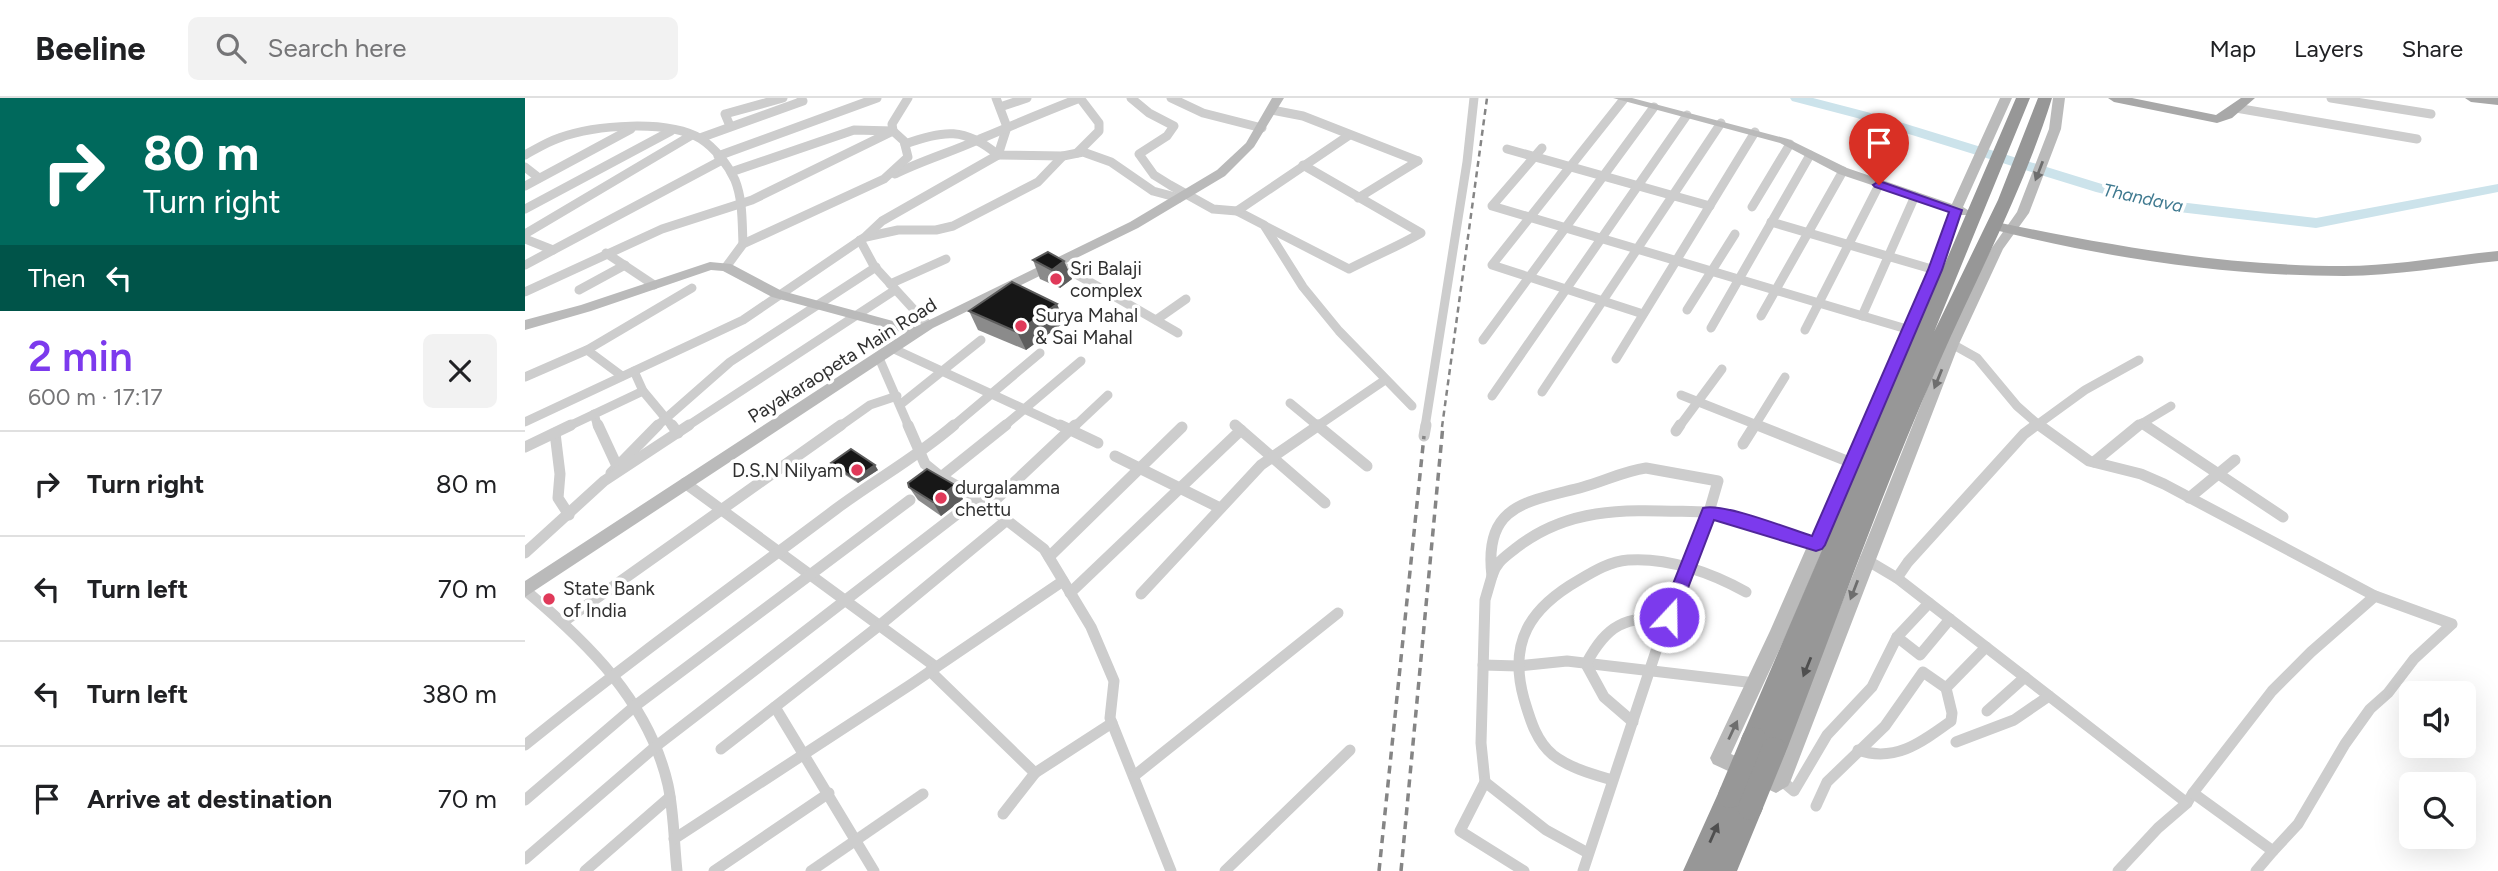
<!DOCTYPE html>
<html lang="en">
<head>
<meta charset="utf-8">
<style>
	body { margin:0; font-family:Figtree,sans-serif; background:#f2f2f2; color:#202124; height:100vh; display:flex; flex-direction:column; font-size:26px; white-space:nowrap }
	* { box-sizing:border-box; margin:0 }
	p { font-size:23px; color:#757577 }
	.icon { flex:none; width:38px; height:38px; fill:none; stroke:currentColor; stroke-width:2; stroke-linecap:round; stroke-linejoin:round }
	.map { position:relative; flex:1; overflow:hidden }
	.panel { display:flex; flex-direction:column; background:#fff; width:525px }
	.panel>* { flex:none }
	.guide { background:#00695c; color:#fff; overflow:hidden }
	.buttons { position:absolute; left:1874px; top:583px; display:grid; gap:14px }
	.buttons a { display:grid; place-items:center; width:77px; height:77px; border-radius:10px; background:#fff; box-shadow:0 7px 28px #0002; font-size:35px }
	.pin { position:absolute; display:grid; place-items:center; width:60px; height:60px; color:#fff; margin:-72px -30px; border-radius:50% 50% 50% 0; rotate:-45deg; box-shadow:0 0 7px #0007 }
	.pin .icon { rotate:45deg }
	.me { position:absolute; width:77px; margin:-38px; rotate:21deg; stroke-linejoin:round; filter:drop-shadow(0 0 5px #0008) }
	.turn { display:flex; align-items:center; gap:24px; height:147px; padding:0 28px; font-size:32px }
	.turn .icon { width:91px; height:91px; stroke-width:2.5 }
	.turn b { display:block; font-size:49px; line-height:60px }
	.then { display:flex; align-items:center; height:66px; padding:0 28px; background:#0003; gap:14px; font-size:26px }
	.round { display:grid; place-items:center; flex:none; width:74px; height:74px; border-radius:10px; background:#f2f2f2 }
	.overview { display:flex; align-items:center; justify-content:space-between; height:119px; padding:0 28px }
	h1 { font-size:42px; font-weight:600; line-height:52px; color:#7c3aed }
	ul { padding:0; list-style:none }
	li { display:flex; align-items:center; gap:21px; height:105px; padding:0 28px; border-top:2px solid #e0e0e0 }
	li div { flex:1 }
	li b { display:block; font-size:26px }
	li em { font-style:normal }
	header { display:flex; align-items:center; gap:42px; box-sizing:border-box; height:98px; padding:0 35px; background:#fff; border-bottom:2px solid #e0e0e0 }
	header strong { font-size:33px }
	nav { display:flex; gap:38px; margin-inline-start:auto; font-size:24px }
	.search { width:490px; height:63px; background:#f2f2f2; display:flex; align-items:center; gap:18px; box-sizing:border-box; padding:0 24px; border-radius:10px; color:#757577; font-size:26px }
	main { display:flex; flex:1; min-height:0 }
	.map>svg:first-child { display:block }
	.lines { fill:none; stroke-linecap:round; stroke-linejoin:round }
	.river { fill:#cce3eb; fill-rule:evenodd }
	.street-far1 { stroke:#cdcdcd; stroke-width:9 }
	.street { stroke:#cdcdcd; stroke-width:11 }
	.secondary { fill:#bababa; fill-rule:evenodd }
	.primary { fill:#a8a8a8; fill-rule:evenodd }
	.highway { fill:#979797; fill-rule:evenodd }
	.rail-far1 { stroke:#858585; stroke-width:2.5; stroke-dasharray:6 4.5; stroke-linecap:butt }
	.rail { stroke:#858585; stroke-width:3.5; stroke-dasharray:8 6; stroke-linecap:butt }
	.highway-bridge { stroke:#979797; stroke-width:24 }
	.wall { fill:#8b8b8b }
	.shaded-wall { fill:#5d5d5d }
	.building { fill:#171717; stroke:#5d5d5d; stroke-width:2 }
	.oneway { fill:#6e6e6e }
	.oneway2 { fill:#4f4f4f }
	.route { fill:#7c3aed; stroke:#51269a; stroke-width:2 }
	.poi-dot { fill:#e03959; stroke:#fff; stroke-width:2.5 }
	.labels { text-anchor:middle; stroke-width:7; stroke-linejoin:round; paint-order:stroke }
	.far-water-label { font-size:18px; font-style:italic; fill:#407a90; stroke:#fff }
	.poi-label { font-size:19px; fill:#303030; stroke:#fff; text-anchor:start }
	.street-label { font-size:19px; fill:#303030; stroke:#fff }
</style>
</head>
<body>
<header>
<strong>Beeline</strong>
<div class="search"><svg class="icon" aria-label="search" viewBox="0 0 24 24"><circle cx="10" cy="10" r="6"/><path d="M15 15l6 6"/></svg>Search here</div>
<nav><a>Map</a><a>Layers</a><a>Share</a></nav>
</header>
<main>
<section class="panel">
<div class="guide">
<div class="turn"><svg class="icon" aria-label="right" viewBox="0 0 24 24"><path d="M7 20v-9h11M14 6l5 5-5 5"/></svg><div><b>80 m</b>Turn right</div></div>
<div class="then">Then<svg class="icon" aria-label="left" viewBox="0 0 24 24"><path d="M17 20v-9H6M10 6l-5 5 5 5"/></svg></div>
</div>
<div class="overview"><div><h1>2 min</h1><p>600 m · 17:17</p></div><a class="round"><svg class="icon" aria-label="close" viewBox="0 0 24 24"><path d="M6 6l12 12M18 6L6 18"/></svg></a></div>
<ul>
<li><svg class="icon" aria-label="right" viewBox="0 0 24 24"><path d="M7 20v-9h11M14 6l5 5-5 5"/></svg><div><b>Turn right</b></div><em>80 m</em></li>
<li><svg class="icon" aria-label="left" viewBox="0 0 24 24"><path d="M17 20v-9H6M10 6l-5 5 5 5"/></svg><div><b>Turn left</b></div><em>70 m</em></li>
<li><svg class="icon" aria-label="left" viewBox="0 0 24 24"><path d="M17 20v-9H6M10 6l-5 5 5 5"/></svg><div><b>Turn left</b></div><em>380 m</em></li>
<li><svg class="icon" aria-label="arrive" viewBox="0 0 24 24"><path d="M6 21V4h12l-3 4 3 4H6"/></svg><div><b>Arrive at destination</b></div><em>70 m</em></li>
</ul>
</section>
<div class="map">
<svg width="1973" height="773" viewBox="0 0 1973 773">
	<rect width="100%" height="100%" fill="#fff"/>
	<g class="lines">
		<polygon class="river" points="1265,0 1288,0 1342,14 1580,87 1654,104 1791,120 1973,86 1973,94 1791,130 1654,114 1571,94 1332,20 1267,3"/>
		<g class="street-far1">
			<polyline points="471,0 482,29 473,57 538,58 558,54 586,64 628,93 654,100"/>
			<polyline points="606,0 624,15 649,28 642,38 614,56 629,77 645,87 688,111 712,113 739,127 778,189 814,233 887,308"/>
			<polyline points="646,0 678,15 737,30"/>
			<polyline points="1806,0 1906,16"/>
			<polyline points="1099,1 967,167 1118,216"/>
			<polyline points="475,9 502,0"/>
			<polyline points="1711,10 1892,41"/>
			<polyline points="747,12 778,18 893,63"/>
			<polyline points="205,28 200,16 258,0"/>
			<polyline points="368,33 367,26 383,0"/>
			<polyline points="175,40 278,3 276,0"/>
			<polyline points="1017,50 967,108 1385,232"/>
			<polyline points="982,51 1185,108"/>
			<polyline points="552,55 574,33 574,25 555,0"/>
			<path d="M0 57C11 51 22 44 34 40 69 27 143 21 176 41 190 50 203 67 210 82 218 102 217 125 218 146"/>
			<polyline points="193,58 352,0"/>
			<polyline points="0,69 14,80"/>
			<path d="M370 76C398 62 427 54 455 41 488 27 521 13 555 0"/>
			<polyline points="0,88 106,31"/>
			<polyline points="833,100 893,63"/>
			<polyline points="1227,109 1265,46"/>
			<polyline points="0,111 146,33"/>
			<polyline points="712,113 823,38"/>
			<polyline points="1246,124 1410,172"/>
			<path d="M740 128 824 171C849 158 872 149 896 135L778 67"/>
			<polyline points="0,136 167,37"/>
			<polyline points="341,139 373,132 411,132 428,128 513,84 538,58"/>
			<polyline points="0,141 28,152"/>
			<polyline points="335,142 349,168 403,227"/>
			<polyline points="81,155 129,187"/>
			<polyline points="532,165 653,235"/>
			<polyline points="0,167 197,62"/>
			<polyline points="201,169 218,146 359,81 383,59 379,43 368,33 329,32 206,74"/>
			<polyline points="365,186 421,161"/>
			<polyline points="54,192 100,167"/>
			<polyline points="0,194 137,131 227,102 368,33"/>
			<polyline points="1162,212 1210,136"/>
			<polyline points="1236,218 1318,73"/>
			<polyline points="1337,218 1390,98"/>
			<polyline points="631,222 661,201"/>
			<polyline points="1186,230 1285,57"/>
			<polyline points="1280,232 1354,87"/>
			<polyline points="958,242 1129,9"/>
			<polyline points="1427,246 1452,260 1492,308 1516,329"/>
			<polyline points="369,251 538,329"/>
			<polyline points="62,252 167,190"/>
			<polyline points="354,260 384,329"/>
			<polyline points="1091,261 1230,34"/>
			<polyline points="109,273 118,293 148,329"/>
			<polyline points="0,279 62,252 97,278"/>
			<polyline points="1017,294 1196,25"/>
			<polyline points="1156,297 1237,329"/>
			<polyline points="967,298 1162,17"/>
			<polyline points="765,305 794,329"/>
			<polyline points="376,306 456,242"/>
			<polyline points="69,316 73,329"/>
			<path d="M0 324 218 222 340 139 357 123 473 57C440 29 418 32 380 46"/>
			<polyline points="1617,325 1623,329"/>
			<polyline points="710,327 712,329"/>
			<polyline points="42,329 118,293"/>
			<polyline points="131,329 205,264 351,169"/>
			<polyline points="161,329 370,192"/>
			<polyline points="314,329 345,307 372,298"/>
			<polyline points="427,329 515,255"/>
			<polyline points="478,329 556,263"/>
			<polyline points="549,329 583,297"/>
			<polyline points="791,329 860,282"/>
			<polyline points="900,329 942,64 949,0"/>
			<polyline points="1154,329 1197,271"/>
			<polyline points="1229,329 1260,279"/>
			<polyline points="1509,329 1560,292 1614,262"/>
			<polyline points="1611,329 1646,308"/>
		</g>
		<g class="street">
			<polyline points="73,327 92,368"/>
			<polyline points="147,327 153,335"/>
			<polyline points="383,327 400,366 416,379 453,400 519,451 566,529 589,583 585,620 646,773"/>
			<polyline points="535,327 573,345"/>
			<polyline points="710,327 800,405"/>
			<polyline points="792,327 842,368"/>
			<polyline points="1232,327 1327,365"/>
			<polyline points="1514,327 1564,363 1616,376 1639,386 1850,498"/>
			<polyline points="1620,327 1758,419"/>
			<polyline points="1151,333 1155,327"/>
			<polyline points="30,335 35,376 33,400 44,417"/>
			<polyline points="899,338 901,327"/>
			<polyline points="1218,346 1230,327"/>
			<polyline points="0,349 46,327"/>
			<polyline points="590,358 695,410"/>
			<polyline points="1569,364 1614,327"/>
			<path d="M1121 370 1193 383 1184 414C1114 413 1050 404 991 450 980 459 971 464 967 478 958 406 1002 404 1058 389 1080 383 1099 373 1121 370Z"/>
			<polyline points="86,375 133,327"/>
			<polyline points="416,379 481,327"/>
			<polyline points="160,385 411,569"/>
			<polyline points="1664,400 1710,362"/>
			<polyline points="464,408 550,327"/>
			<polyline points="0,455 79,383 164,327"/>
			<polyline points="524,459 657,329"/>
			<polyline points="1340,461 1372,480 1662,705 1668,695"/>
			<polyline points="967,478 960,502 956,645 960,684 935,733 999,773"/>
			<polyline points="1372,480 1383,464 1499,336 1511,327"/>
			<path d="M0 492C63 545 124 604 143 687 149 715 149 745 152 773"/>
			<polyline points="545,495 716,332"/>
			<polyline points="616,496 736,367 794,327"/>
			<polygon points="1850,498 1927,526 1889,561 1863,595 1845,611 1820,646 1773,726 1748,753 1668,695 1747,593 1786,554"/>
			<polyline points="38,524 316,327"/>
			<polyline points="1372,539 1395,557 1425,521"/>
			<polyline points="958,567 993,568 1042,563 1230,585"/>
			<polyline points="405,573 510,675 587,625"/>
			<polyline points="250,609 349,773"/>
			<polyline points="1462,613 1500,579"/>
			<path d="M1108 624 1079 599 1061 566C1083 525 1099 520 1144 519"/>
			<polyline points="1431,644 1489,622 1524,598"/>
			<path d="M0 647C101 565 207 489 311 411 350 382 392 359 429 327"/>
			<polyline points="196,651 355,527 482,422"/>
			<path d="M1333 652C1370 665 1397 644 1426 623L1427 615 1421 590"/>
			<polyline points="609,678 813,515"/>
			<path d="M1087 682C1067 676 1045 670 1028 657 1011 643 1005 621 999 601 983 544 1005 510 1054 482 1069 473 1086 463 1103 462 1143 459 1187 475 1221 494"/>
			<polyline points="1256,682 1269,693 1302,637 1347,589 1372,539 1404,505"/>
			<polyline points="960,684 1021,732 1063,755"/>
			<polyline points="0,702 110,608 385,402"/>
			<polyline points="1291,708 1302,684 1360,628 1398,574 1421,590 1461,549"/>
			<polyline points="478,716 510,675"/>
			<polyline points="149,741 385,587 538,483"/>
			<polyline points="0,761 130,649 453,400"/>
			<polyline points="60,773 145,699"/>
			<polyline points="189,773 304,695"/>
			<polyline points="286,773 398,696"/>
			<polyline points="700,773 825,652"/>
			<polyline points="1058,773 1132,550 1184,414 1211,420 1291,447"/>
			<polyline points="1593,773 1633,730 1662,705"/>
			<polyline points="1731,773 1748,753"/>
		</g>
		<g class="secondary">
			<polygon points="747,0 759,0 729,49 700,78 613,130 408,230 0,499 0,483 380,235 247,199 198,173 186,172 66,213 0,232 0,222 56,207 185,164 206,166 257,193 390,229 605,124 692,72 721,45"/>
			<polygon points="1088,0 1107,0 1263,41 1322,70 1427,106 1475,0 1487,0 1438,109 1446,114 1444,117 1436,117 1417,172 1263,533 1206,656 1249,675 1420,246 1466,151 1492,114 1524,31 1528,0 1540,0 1536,31 1504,115 1478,151 1434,246 1266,682 1263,688 1251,695 1188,666 1185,660 1245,533 1403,172 1424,113 1314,76 1255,45"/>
		</g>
		<g class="primary">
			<polygon points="1583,0 1607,0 1691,17 1716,0 1730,0 1707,20 1692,25 1589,4"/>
			<polygon points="1940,0 1973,0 1973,7 1946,4"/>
			<path d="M1471 124C1588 148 1699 168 1819 168 1870 168 1922 158 1973 153V163C1923 168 1870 178 1819 178 1700 178 1581 160 1466 131L1464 128Z"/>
		</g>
		<g class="highway">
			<path d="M1491 0H1505L1409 234 1473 102 1513 0H1527C1498 93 1452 178 1413 267 1357 393 1311 523 1262 651L1258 659 1249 663 1240 659 1237 649 1229 652 1220 649 1216 641Z"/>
			<polygon points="1205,686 1214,689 1217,701 1225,697 1234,701 1238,710 1212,773 1158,773 1196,689"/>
		</g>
		<polyline class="rail-far1" points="917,329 962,0"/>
		<g class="rail">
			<polyline points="854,773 899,338"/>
			<polyline points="876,773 918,327"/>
		</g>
		<g class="highway-bridge">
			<polyline points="1205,698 1229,641"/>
			<polyline points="1225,710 1249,651"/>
		</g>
	</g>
	<g class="wall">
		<polygon points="508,162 539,163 547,181 535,190 515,181"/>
		<polygon points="444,213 540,224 501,252 453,232"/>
		<polygon points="306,365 353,372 333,385 309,370"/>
		<polygon points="430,387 438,401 416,418 393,402 384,389"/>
	</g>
	<g class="shaded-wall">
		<polygon points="539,163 547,181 535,190 527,172"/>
		<polygon points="532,206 540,224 501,252 492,234"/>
		<polygon points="350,367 353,372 333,385 330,381"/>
		<polygon points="430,387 438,401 416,418 408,404"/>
	</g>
	<g class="building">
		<polygon points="523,154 539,163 527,172 508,162"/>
		<polygon points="487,184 532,206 492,234 444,213"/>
		<polygon points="326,351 350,367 330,381 306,365"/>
		<polygon points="402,371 430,387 408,404 384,389 383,385"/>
	</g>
	<defs><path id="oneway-solid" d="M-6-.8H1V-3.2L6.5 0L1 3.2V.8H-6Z" transform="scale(1.75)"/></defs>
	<g class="oneway">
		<use href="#oneway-solid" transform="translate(1514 73) rotate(111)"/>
		<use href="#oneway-solid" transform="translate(1413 281) rotate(112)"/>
		<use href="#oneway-solid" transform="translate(1329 492) rotate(111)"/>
		<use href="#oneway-solid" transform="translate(1208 632) rotate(-65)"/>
	</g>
	<g class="oneway2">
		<use href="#oneway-solid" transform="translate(1282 569) rotate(112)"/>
		<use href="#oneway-solid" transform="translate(1189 735) rotate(-66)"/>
	</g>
	<path class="route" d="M1354 83 1437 112 1417 172 1300 447 1297 451 1291 453 1189 422 1150 524 1144 526 1138 524 1135 519 1178 410C1197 404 1265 431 1287 438L1403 172 1424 114 1350 89 1348 87Z"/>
	<g class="poi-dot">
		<circle cx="531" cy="181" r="7"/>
		<circle cx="496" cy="228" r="7"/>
		<circle cx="332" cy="372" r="7"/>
		<circle cx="416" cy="400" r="7"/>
		<circle cx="24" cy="501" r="7"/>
	</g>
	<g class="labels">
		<g class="far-water-label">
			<text transform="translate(1618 100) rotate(12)" y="6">Thandava</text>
		</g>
		<g class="poi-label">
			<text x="545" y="177">Sri Balaji<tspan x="545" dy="22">complex</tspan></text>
			<text x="510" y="224">Surya Mahal<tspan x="510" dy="22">&amp; Sai Mahal</tspan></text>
			<text x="318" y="379" text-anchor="end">D.S.N Nilyam</text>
			<text x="430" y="396">durgalamma<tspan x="430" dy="22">chettu</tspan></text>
			<text x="38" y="497">State Bank<tspan x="38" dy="22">of India</tspan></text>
		</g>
		<g class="street-label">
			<text transform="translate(317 262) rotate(-32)" y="7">Payakaraopeta Main Road</text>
		</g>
	</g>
</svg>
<div class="buttons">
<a><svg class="icon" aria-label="sound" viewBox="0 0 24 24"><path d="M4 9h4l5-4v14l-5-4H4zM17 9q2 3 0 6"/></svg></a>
<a><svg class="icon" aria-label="search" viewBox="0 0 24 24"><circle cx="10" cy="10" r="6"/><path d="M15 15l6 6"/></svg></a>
</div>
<div class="pin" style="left:1354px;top:87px;background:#d93025"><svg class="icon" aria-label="arrive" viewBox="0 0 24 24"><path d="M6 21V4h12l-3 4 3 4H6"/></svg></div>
<svg class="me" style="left:1144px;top:519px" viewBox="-20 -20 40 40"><circle r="17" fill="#7c3aed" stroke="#fff" stroke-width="3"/><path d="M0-11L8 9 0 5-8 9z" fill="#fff"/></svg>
</div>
</main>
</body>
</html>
